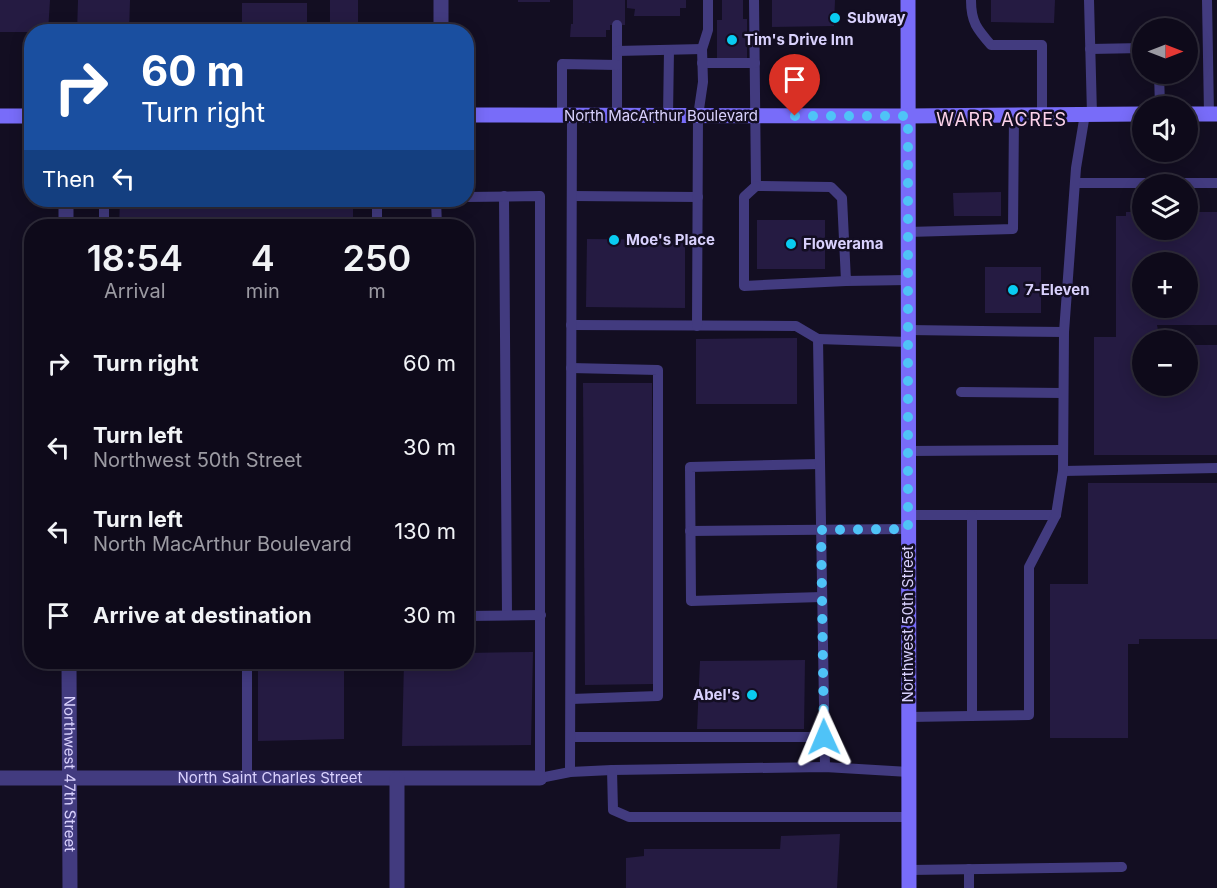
<!DOCTYPE html>
<html lang="en">
<head>
<meta charset="utf-8">
<style>
	body { margin:0; font-family:Inter,sans-serif; background:#1c1827; color:#f1f3f6; height:100vh; display:flex; flex-direction:column; font-size:22px; white-space:nowrap }
	* { box-sizing:border-box; margin:0 }
	p { font-size:20px; color:#9b9aa2 }
	.icon { flex:none; width:33px; height:33px; fill:none; stroke:currentColor; stroke-width:2; stroke-linecap:round; stroke-linejoin:round }
	.map { position:relative; flex:1; overflow:hidden }
	.drawer { position:absolute; left:24px; top:219px; width:450px; height:450px; display:flex; flex-direction:column; background:#0e0a1a; border-radius:24px; box-shadow:0 3px 15px #0003,0 0 0 2px #2e2b39 }
	.drawer>* { flex:none }
	.guide { position:absolute; left:24px; top:24px; width:450px; height:183px; border-radius:24px; box-shadow:0 3px 15px #0003,0 0 0 2px #2e2b39; background:#1a4fa0; color:#fff; overflow:hidden }
	.needle { width:39px; rotate:90deg }
	.controls { position:absolute; left:1132px; top:18px; display:grid; gap:12px }
	.controls a { display:grid; place-items:center; width:66px; height:66px; border-radius:50%; background:#0e0a1a; box-shadow:0 3px 15px #0003,0 0 0 2px #2e2b39; font-size:30px }
	.pin { position:absolute; display:grid; place-items:center; width:51px; height:51px; color:#fff; margin:-62px -26px; border-radius:50% 50% 50% 0; rotate:-45deg; box-shadow:0 0 6px #0007 }
	.pin .icon { rotate:45deg }
	.me { position:absolute; width:66px; margin:-33px; rotate:359deg; stroke-linejoin:round; filter:drop-shadow(0 0 4px #0008) }
	.turn { display:flex; align-items:center; gap:21px; height:126px; padding:0 18px; font-size:27px }
	.turn .icon { width:78px; height:78px; stroke-width:2.5 }
	.turn b { display:block; font-size:42px; line-height:51px }
	.then { display:flex; align-items:center; height:57px; padding:0 18px; background:#0003; gap:12px; font-size:22px }
	.eta { display:flex; justify-content:space-evenly; align-items:center; height:102px; text-align:center }
	.eta b { font-size:36px; font-weight:600; line-height:42px }
	ul { padding:0; list-style:none }
	li { display:flex; align-items:center; gap:18px; height:84px; padding:0 18px }
	li div { flex:1 }
	li b { display:block; font-size:22px }
	li em { font-style:normal }
	.map>svg:first-child { display:block }
	.building { fill:#251b42; fill-rule:evenodd }
	.lines { fill:none; stroke-linecap:round; stroke-linejoin:round }
	.service { stroke:#423b7f; stroke-width:10 }
	.minor { stroke:#423b7f; stroke-width:15 }
	.secondary { stroke:#786cf9; stroke-width:15 }
	.route { stroke:#4fc3f7; stroke-width:10; stroke-dasharray:0 18 }
	.poi-dot { fill:#09ccf1; stroke:#130e22; stroke-width:2 }
	.labels { text-anchor:middle; stroke-width:5; stroke-linejoin:round; paint-order:stroke }
	.poi-label { font-size:15px; font-weight:bold; fill:#d9d1fd; stroke:#130e22; text-anchor:start }
	.street-label { font-size:15px; fill:#d9d1fd; stroke:#130e22 }
	.quarter-label { font-size:18px; letter-spacing:1.5px; fill:#fdd3eb; stroke:#130e22 }
</style>
</head>
<body>
<div class="map">
<svg width="1217" height="888" viewBox="0 0 1217 888">
	<rect width="100%" height="100%" fill="#130e22"/>
	<g class="building">
		<polygon points="0,0 50,0 48,32 0,32"/>
		<polygon points="78,0 130,0 129,32 77,32"/>
		<polygon points="330,0 358,0 358,30 330,31"/>
		<rect x="518" y="0" width="32" height="2"/>
		<polygon points="573,0 625,0 625,25 610,25 610,30 606,30 606,37 570,37 571,24 573,24"/>
		<polygon points="627,0 686,0 686,8 680,8 680,16 634,16 635,9 627,8"/>
		<polygon points="722,0 743,0 743,19 747,19 747,59 717,59 717,20 722,20"/>
		<polygon points="772,0 835,0 834,26 772,27"/>
		<polygon points="991,0 1055,0 1054,23 991,22"/>
		<rect x="242" y="3" width="65" height="29"/>
		<polygon points="1001,192 1001,216 954,216 953,193"/>
		<polygon points="120,200 353,200 353,226 119,226"/>
		<path d="M1126 212H1143V230H1188V212H1217V325H1157L1158 330H1177V340H1143V386H1188V345H1217V455H1094V337H1116V216H1126ZM1143 262H1188V308H1143Z"/>
		<rect x="757" y="220" width="68" height="49"/>
		<polygon points="587,239 685,240 685,308 586,307"/>
		<rect x="985" y="267" width="56" height="46"/>
		<polygon points="797,338 797,404 696,404 696,339"/>
		<polygon points="583,383 652,383 654,684 585,685"/>
		<polygon points="1088,483 1217,483 1217,639 1139,639 1139,644 1128,644 1128,738 1050,738 1050,584 1088,584"/>
		<polygon points="533,652 531,745 402,746 404,662 466,662 466,653"/>
		<polygon points="805,660 804,729 697,729 700,661"/>
		<polygon points="258,662 344,662 344,739 258,741"/>
		<polygon points="840,834 837,888 626,888 626,858 644,856 644,849 780,849 781,836"/>
	</g>
	<g class="lines">
		<g class="service">
			<polyline points="754,0 756,186 831,187 842,198 846,281 908,280"/>
			<path d="M971 0C971 22 977 29 991 45H1042V115"/>
			<polyline points="1089,0 1092,114"/>
			<polyline points="1207,0 1209,114"/>
			<polyline points="617,25 617,115"/>
			<polyline points="1090,49 1143,48"/>
			<polyline points="617,51 702,49"/>
			<polyline points="702,63 755,63"/>
			<polyline points="1159,74 1160,106"/>
			<polyline points="562,115 562,64 617,65"/>
			<polyline points="668,116 669,50"/>
			<polyline points="1075,183 1217,183"/>
			<polyline points="756,186 744,197 744,286 846,281"/>
			<polyline points="504,196 507,615"/>
			<polyline points="572,196 698,197"/>
			<polyline points="466,197 540,196 540,778 570,772 612,770 825,767 909,772"/>
			<polyline points="104,200 104,226"/>
			<polyline points="377,200 377,226"/>
			<polyline points="436,200 437,226"/>
			<polyline points="908,232 1013,229 1014,115"/>
			<polyline points="32,239 28,251 29,289 32,292"/>
			<polyline points="571,325 796,326 818,339"/>
			<polyline points="697,326 698,116 703,82 702,49 708,30 708,0"/>
			<polyline points="908,330 1064,332"/>
			<polyline points="571,368 658,370 658,696 571,699"/>
			<polyline points="961,392 1062,393"/>
			<polyline points="908,451 1063,450"/>
			<polyline points="820,464 690,467 691,601 822,597"/>
			<polyline points="1063,471 1217,468"/>
			<polyline points="908,515 1056,515"/>
			<polyline points="972,515 972,715"/>
			<polyline points="690,531 908,529"/>
			<polyline points="466,616 541,615"/>
			<polyline points="909,717 1029,715 1029,567 1056,515 1063,471 1064,332 1076,168 1085,114"/>
			<polyline points="571,737 824,737"/>
			<polyline points="825,767 818,339 908,342"/>
			<polyline points="612,770 613,810 629,817 909,817"/>
			<polyline points="570,772 572,115"/>
			<polyline points="247,779 247,662"/>
			<polyline points="969,869 969,888"/>
			<polyline points="909,870 1122,867"/>
		</g>
		<g class="minor">
			<polyline points="441,32 441,0"/>
			<polyline points="66,200 66,226"/>
			<path id="s1" d="M69 662 70 888"/>
			<path id="s2" d="M0 778H540"/>
			<polyline points="397,888 397,779"/>
		</g>
		<g class="secondary">
			<polyline points="908,0 909,888"/>
			<polyline points="1188,114 1217,114"/>
			<polyline points="466,115 908,116 1143,114"/>
			<polyline points="0,116 32,116"/>
		</g>
	</g>
	<g class="lines">
		<polyline class="route" points="795,116 908,116 908,529 821,530 824,737"/>
	</g>
	<g class="poi-dot">
		<circle cx="835" cy="18" r="6"/>
		<circle cx="732" cy="40" r="6"/>
		<circle cx="614" cy="240" r="6"/>
		<circle cx="791" cy="244" r="6"/>
		<circle cx="1013" cy="290" r="6"/>
		<circle cx="752" cy="695" r="6"/>
	</g>
	<g class="labels">
		<g class="poi-label">
			<text x="847" y="23">Subway</text>
			<text x="744" y="45">Tim's Drive Inn</text>
			<text x="626" y="245">Moe's Place</text>
			<text x="803" y="249">Flowerama</text>
			<text x="1025" y="295">7-Eleven</text>
			<text x="740" y="700" text-anchor="end">Abel's</text>
		</g>
		<g class="street-label">
			<text x="661" y="121">North MacArthur Boulevard</text>
			<text transform="translate(908 624) rotate(-90)" y="5">Northwest 50th Street</text>
			<text dy="5" stroke="none"><textPath href="#s1" startOffset="112">Northwest 47th Street</textPath></text>
			<text dy="5" stroke="none"><textPath href="#s2" startOffset="270">North Saint Charles Street</textPath></text>
		</g>
		<g class="quarter-label">
			<text x="1002" y="126">WARR ACRES</text>
		</g>
	</g>
</svg>
<div class="controls">
<a><svg class="needle" viewBox="-14 -14 28 28"><path d="M0-13l5 13h-10z" fill="#e53935"/><path d="M0 13l5-13h-10z" fill="#9b9aa2"/></svg></a>
<a><svg class="icon" aria-label="sound" viewBox="0 0 24 24"><path d="M4 9h4l5-4v14l-5-4H4zM17 9q2 3 0 6"/></svg></a>
<a><svg class="icon" aria-label="layers" viewBox="0 0 24 24"><path d="M12 4l9 5-9 5-9-5zM3 14l9 5 9-5"/></svg></a>
<a>+</a>
<a>−</a>
</div>
<div class="pin" style="left:795px;top:116px;background:#d93025"><svg class="icon" aria-label="arrive" viewBox="0 0 24 24"><path d="M6 21V4h12l-3 4 3 4H6"/></svg></div>
<svg class="me" style="left:824px;top:737px" viewBox="-20 -20 40 40"><path d="M0-17L14 15 0 8-14 15z" fill="#4fc3f7" stroke="#fff" stroke-width="4"/></svg>
<div class="guide">
<div class="turn"><svg class="icon" aria-label="right" viewBox="0 0 24 24"><path d="M7 20v-9h11M14 6l5 5-5 5"/></svg><div><b>60 m</b>Turn right</div></div>
<div class="then">Then<svg class="icon" aria-label="left" viewBox="0 0 24 24"><path d="M17 20v-9H6M10 6l-5 5 5 5"/></svg></div>
</div>
<section class="drawer">
<div class="eta">
<div><b>18:54</b><p>Arrival</p></div>
<div><b>4</b><p>min</p></div>
<div><b>250</b><p>m</p></div>
</div>
<ul>
<li><svg class="icon" aria-label="right" viewBox="0 0 24 24"><path d="M7 20v-9h11M14 6l5 5-5 5"/></svg><div><b>Turn right</b></div><em>60 m</em></li>
<li><svg class="icon" aria-label="left" viewBox="0 0 24 24"><path d="M17 20v-9H6M10 6l-5 5 5 5"/></svg><div><b>Turn left</b><p>Northwest 50th Street</p></div><em>30 m</em></li>
<li><svg class="icon" aria-label="left" viewBox="0 0 24 24"><path d="M17 20v-9H6M10 6l-5 5 5 5"/></svg><div><b>Turn left</b><p>North MacArthur Boulevard</p></div><em>130 m</em></li>
<li><svg class="icon" aria-label="arrive" viewBox="0 0 24 24"><path d="M6 21V4h12l-3 4 3 4H6"/></svg><div><b>Arrive at destination</b></div><em>30 m</em></li>
</ul>
</section>
</div>
</body>
</html>
